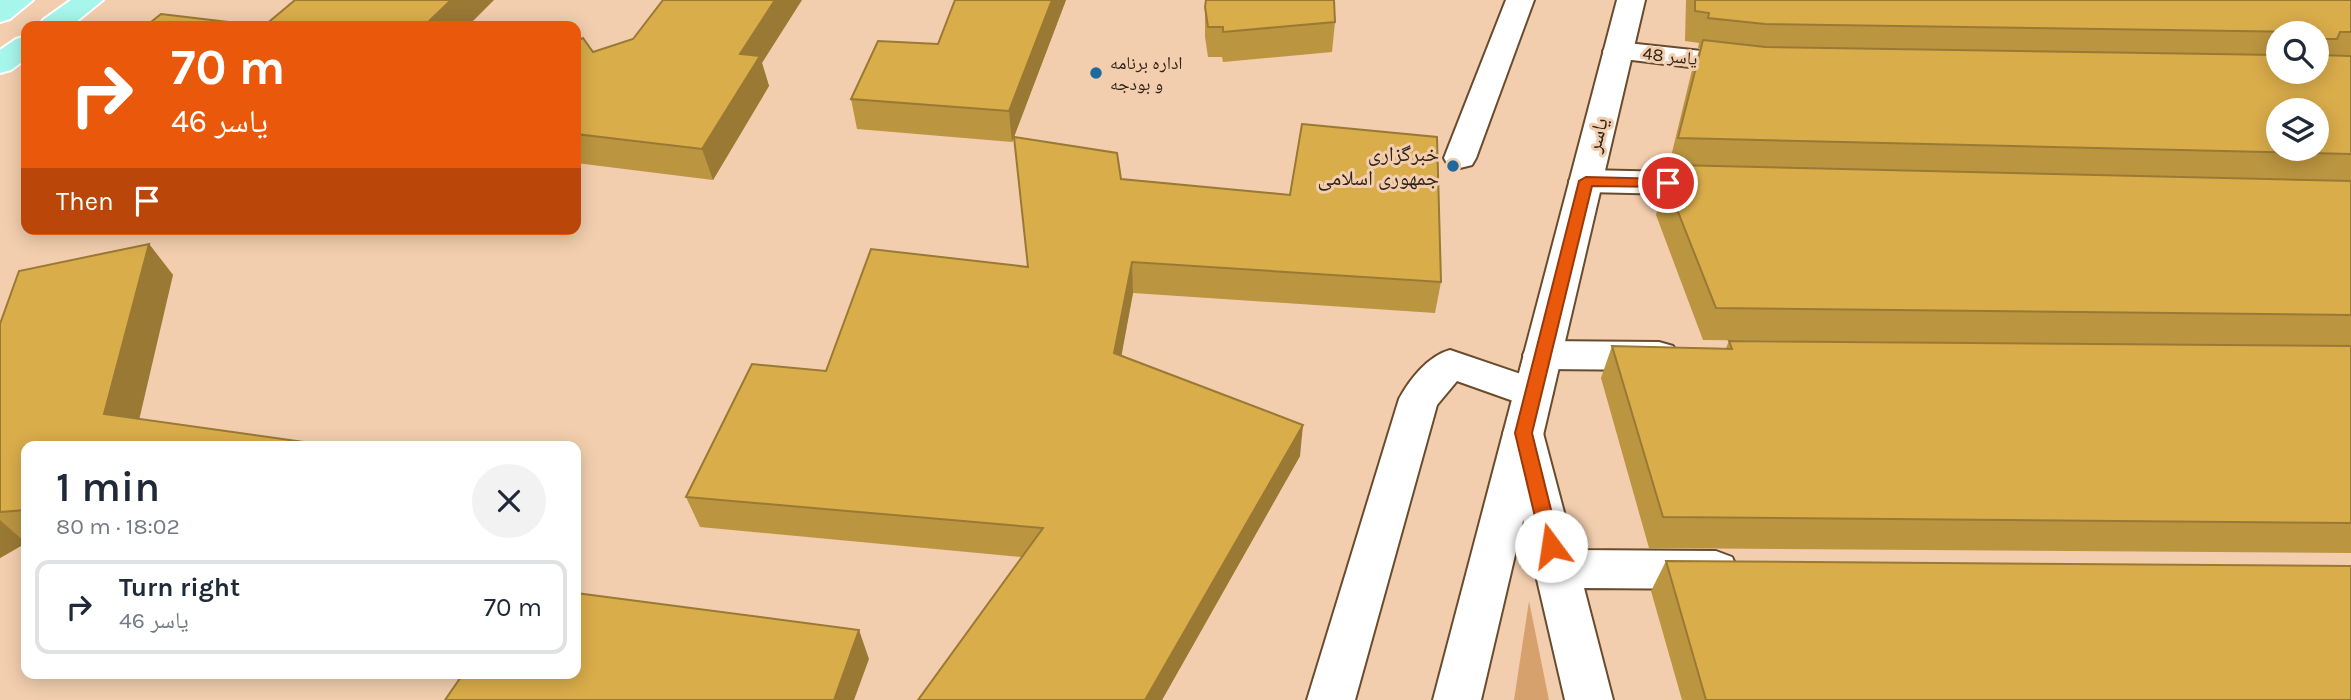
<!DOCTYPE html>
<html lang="en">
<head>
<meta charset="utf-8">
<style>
	body { margin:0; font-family:Karla,"Noto Naskh Arabic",sans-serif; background:#f2f2f3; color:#1f2937; height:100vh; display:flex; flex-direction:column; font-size:26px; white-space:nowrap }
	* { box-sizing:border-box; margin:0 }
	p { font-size:23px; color:#747a83 }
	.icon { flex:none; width:38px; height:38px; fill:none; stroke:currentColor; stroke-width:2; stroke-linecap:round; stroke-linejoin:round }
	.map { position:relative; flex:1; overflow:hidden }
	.panel { position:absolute; left:21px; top:441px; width:560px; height:238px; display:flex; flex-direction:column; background:#fff; border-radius:14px; box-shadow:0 4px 18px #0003 }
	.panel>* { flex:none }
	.banner { position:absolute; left:21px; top:21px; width:560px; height:214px; border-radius:14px; box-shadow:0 4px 18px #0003; background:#ea580c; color:#fff; overflow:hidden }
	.tools { position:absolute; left:2266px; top:21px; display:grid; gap:14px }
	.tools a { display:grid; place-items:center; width:63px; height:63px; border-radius:50%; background:#fff; box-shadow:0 4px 18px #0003; font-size:35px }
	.pin { position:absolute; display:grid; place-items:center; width:60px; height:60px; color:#fff; margin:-30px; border:4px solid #fff; border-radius:50%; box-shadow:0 2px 7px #0007 }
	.me { position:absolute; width:77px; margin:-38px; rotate:346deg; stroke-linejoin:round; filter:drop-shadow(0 0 5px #0008) }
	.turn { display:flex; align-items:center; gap:24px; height:147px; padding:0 35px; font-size:32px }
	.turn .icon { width:91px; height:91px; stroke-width:2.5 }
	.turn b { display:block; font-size:49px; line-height:60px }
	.then { display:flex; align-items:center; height:66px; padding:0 35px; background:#0003; gap:14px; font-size:26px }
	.round { display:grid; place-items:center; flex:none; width:74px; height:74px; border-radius:37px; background:#f2f2f3 }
	.headline { display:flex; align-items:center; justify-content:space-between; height:119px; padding:0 35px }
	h1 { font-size:42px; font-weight:600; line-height:52px }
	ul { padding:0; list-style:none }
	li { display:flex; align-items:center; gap:21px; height:94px; margin:0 14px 10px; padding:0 21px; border:4px solid #e0e1e3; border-radius:14px }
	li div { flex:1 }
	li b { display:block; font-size:26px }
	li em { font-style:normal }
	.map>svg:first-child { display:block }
	.green { fill:#d7a16e }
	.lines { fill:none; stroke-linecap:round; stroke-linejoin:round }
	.street-casing { stroke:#694b2e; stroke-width:4 }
	.secondary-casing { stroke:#694b2e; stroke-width:4 }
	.primary-casing { stroke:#fff; stroke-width:4 }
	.street { fill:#fff; fill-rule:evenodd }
	.secondary { fill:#fff; fill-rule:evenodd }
	.primary { fill:#a6f6ec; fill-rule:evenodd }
	.wall { fill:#bb9540; fill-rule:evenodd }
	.shaded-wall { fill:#997934 }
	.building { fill:#daad4b; stroke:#997934; stroke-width:2; fill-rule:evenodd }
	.route { fill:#ea580c; stroke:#983908; stroke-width:2 }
	.poi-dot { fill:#20699d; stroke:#f2ceae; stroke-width:2.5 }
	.labels { text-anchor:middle; stroke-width:6; stroke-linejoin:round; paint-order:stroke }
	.far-street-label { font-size:18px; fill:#302317; stroke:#f2ceae }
	.far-poi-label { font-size:18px; fill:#302317; stroke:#f2ceae; text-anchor:start }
	.street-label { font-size:21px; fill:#302317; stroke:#f2ceae }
	.poi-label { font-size:21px; fill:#302317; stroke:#f2ceae; text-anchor:end }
</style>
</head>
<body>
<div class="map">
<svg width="2351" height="700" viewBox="0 0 2351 700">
	<rect width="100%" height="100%" fill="#f2ceae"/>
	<polygon class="green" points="1529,601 1549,700 1514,700"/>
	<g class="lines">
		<g class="street-casing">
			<g id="street">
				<polygon points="1618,42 1748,56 1759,59 1763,65 1759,71 1748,74 1607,57 1603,51 1607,45"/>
				<polygon points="1586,170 1717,173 1729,177 1734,184 1729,191 1717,195 1586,192 1574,188 1569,181 1574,174"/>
				<polygon points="1542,341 1659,342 1673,346 1678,356 1673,366 1659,370 1542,369 1528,365 1523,355 1528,345"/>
				<path d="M1450 350 1547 383 1553 393 1547 403 1533 408 1457 381 1437 405 1355 700H1307L1399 399C1410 379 1428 356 1450 350Z"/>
				<polygon points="1523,417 1537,422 1543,433 1574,550 1716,551 1732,557 1738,570 1732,583 1716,589 1584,588 1613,700 1565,700 1503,433 1509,422"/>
			</g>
		</g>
		<g class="secondary-casing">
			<g id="secondary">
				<polygon points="1506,0 1534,0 1476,158 1472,165 1460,168 1448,165 1444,158"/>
				<polygon points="1617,0 1645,0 1481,700 1433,700"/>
			</g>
		</g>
		<g class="primary-casing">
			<g id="primary">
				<polygon points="0,0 33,0 10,19 0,22"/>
				<polygon points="71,0 103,0 71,26 39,26 43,20"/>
				<polygon points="26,36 26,59 11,70 0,73 0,50 16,39"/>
			</g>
		</g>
		<use href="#street" class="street"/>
		<use href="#secondary" class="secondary"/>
		<use href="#primary" class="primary"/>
	</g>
	<g class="wall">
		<polygon points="1066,0 1014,137 1121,179 1441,282 1435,313 1133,293 1121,356 1300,456 1162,700 918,700 1022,557 700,527 686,497 826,371 1028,267 1014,138 1012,142 857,129 851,99 938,44"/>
		<path d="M1686 0H2351V553L1649 548 1601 378 1612 346 1726 348 1729 341 2210 345 1703 340 1656 215 1661 196 1670 169H1668L1692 70 1700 48H1698L1699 43 1685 41ZM2278 33H2317V72H2278Z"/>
		<polygon points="1205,7 1335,22 1332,52 1223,62 1222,57 1208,57 1205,37"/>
		<polygon points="576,41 593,52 762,63 769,86 713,180 576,163"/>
		<polygon points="149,244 173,275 26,446 26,543 0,558 0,324"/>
		<polygon points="1666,561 2351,700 1682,700 1651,591"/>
	</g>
	<g class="shaded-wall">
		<polygon points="451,0 494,0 468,26 424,26"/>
		<polygon points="775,0 802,0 762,63 769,86 713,180 702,149 740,54"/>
		<polygon points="1052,0 1066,0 1012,142 1009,111"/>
		<polygon points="149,244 173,275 133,446 104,414"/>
		<polygon points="1132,262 1133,293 1116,385 1114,353"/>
		<polygon points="1303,425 1300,456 1162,700 1145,700"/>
		<polygon points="0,520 26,543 0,558"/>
		<polygon points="859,630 869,659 854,700 834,700"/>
	</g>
	<g class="building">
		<polygon points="295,0 451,0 424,26 264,26"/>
		<polygon points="663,0 775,0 740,54 760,56 702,149 576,134 576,41 583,38 593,52 633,39"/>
		<polygon points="955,0 1052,0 1009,111 851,99 878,41 938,44"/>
		<polygon points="1206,0 1334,0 1335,22 1223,32 1223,27 1208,27 1205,7"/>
		<polygon points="1695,0 2351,0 2351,32 2340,32 2337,39 2317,39 2317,33 2300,33 2300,32 1765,24 1708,18 1709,13 1695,11"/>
		<polygon points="161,14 263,26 146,26"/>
		<path d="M1703 40 1765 47 2278 55V72H2317V55L2351 56V154L1678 138ZM2278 110H2317V149H2278Z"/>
		<polygon points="1302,124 1437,137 1441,282 1132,262 1114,353 1303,425 1145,700 918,700 1043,528 686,497 752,364 826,371 871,249 1028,267 1014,137 1117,153 1121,179 1290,195"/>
		<polygon points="1672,165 2351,181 2351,315 1716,308 1667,184"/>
		<polygon points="149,244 104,414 332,446 26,446 26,510 0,512 0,324 19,271"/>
		<polygon points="1729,341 2351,346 2351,523 1663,517 1612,346 1732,349"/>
		<polygon points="1666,561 2351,566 2351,700 1706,700"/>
		<polygon points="576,593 859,630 834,700 445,700 463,674 576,674"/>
	</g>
	<polygon class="route" points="1586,177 1668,179 1675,183 1668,187 1592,186 1532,433 1560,546 1558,551 1551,553 1545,551 1542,546 1515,433 1579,181"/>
	<g class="poi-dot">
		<circle cx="1096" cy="73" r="7"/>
		<circle cx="1453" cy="166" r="7"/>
	</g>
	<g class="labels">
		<g class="far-street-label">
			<text transform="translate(1670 56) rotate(6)" y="6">یاسر 48</text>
		</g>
		<g class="far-poi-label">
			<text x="1110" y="69">اداره برنامه<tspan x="1110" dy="21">و بودجه</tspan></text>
		</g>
		<g class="street-label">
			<text transform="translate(1597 135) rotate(-76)" y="7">یاسر</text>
		</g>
		<g class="poi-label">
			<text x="1439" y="161">خبرگزاری<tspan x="1439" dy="24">جمهوری اسلامی</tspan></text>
		</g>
	</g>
</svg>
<div class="tools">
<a><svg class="icon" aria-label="search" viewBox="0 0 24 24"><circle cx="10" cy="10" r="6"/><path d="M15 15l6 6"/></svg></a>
<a><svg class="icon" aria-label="layers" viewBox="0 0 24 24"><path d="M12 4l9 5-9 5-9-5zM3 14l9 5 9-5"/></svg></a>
</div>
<div class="pin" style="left:1668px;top:183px;background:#d93025"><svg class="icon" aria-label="arrive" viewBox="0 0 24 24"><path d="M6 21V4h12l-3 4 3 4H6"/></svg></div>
<svg class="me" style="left:1551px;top:546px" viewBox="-20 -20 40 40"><circle r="19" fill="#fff"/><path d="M0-13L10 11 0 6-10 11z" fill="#ea580c"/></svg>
<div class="banner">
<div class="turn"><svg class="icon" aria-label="right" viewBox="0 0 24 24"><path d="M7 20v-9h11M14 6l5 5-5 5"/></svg><div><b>70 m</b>یاسر 46</div></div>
<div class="then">Then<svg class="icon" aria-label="arrive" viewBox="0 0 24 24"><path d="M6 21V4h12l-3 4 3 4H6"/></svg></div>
</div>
<section class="panel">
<div class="headline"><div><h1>1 min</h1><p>80 m · 18:02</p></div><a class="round"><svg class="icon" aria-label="close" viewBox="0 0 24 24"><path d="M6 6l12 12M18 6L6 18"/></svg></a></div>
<ul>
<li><svg class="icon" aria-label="right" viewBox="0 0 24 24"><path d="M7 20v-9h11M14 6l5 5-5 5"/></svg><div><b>Turn right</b><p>یاسر 46</p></div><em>70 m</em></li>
</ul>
</section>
</div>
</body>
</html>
